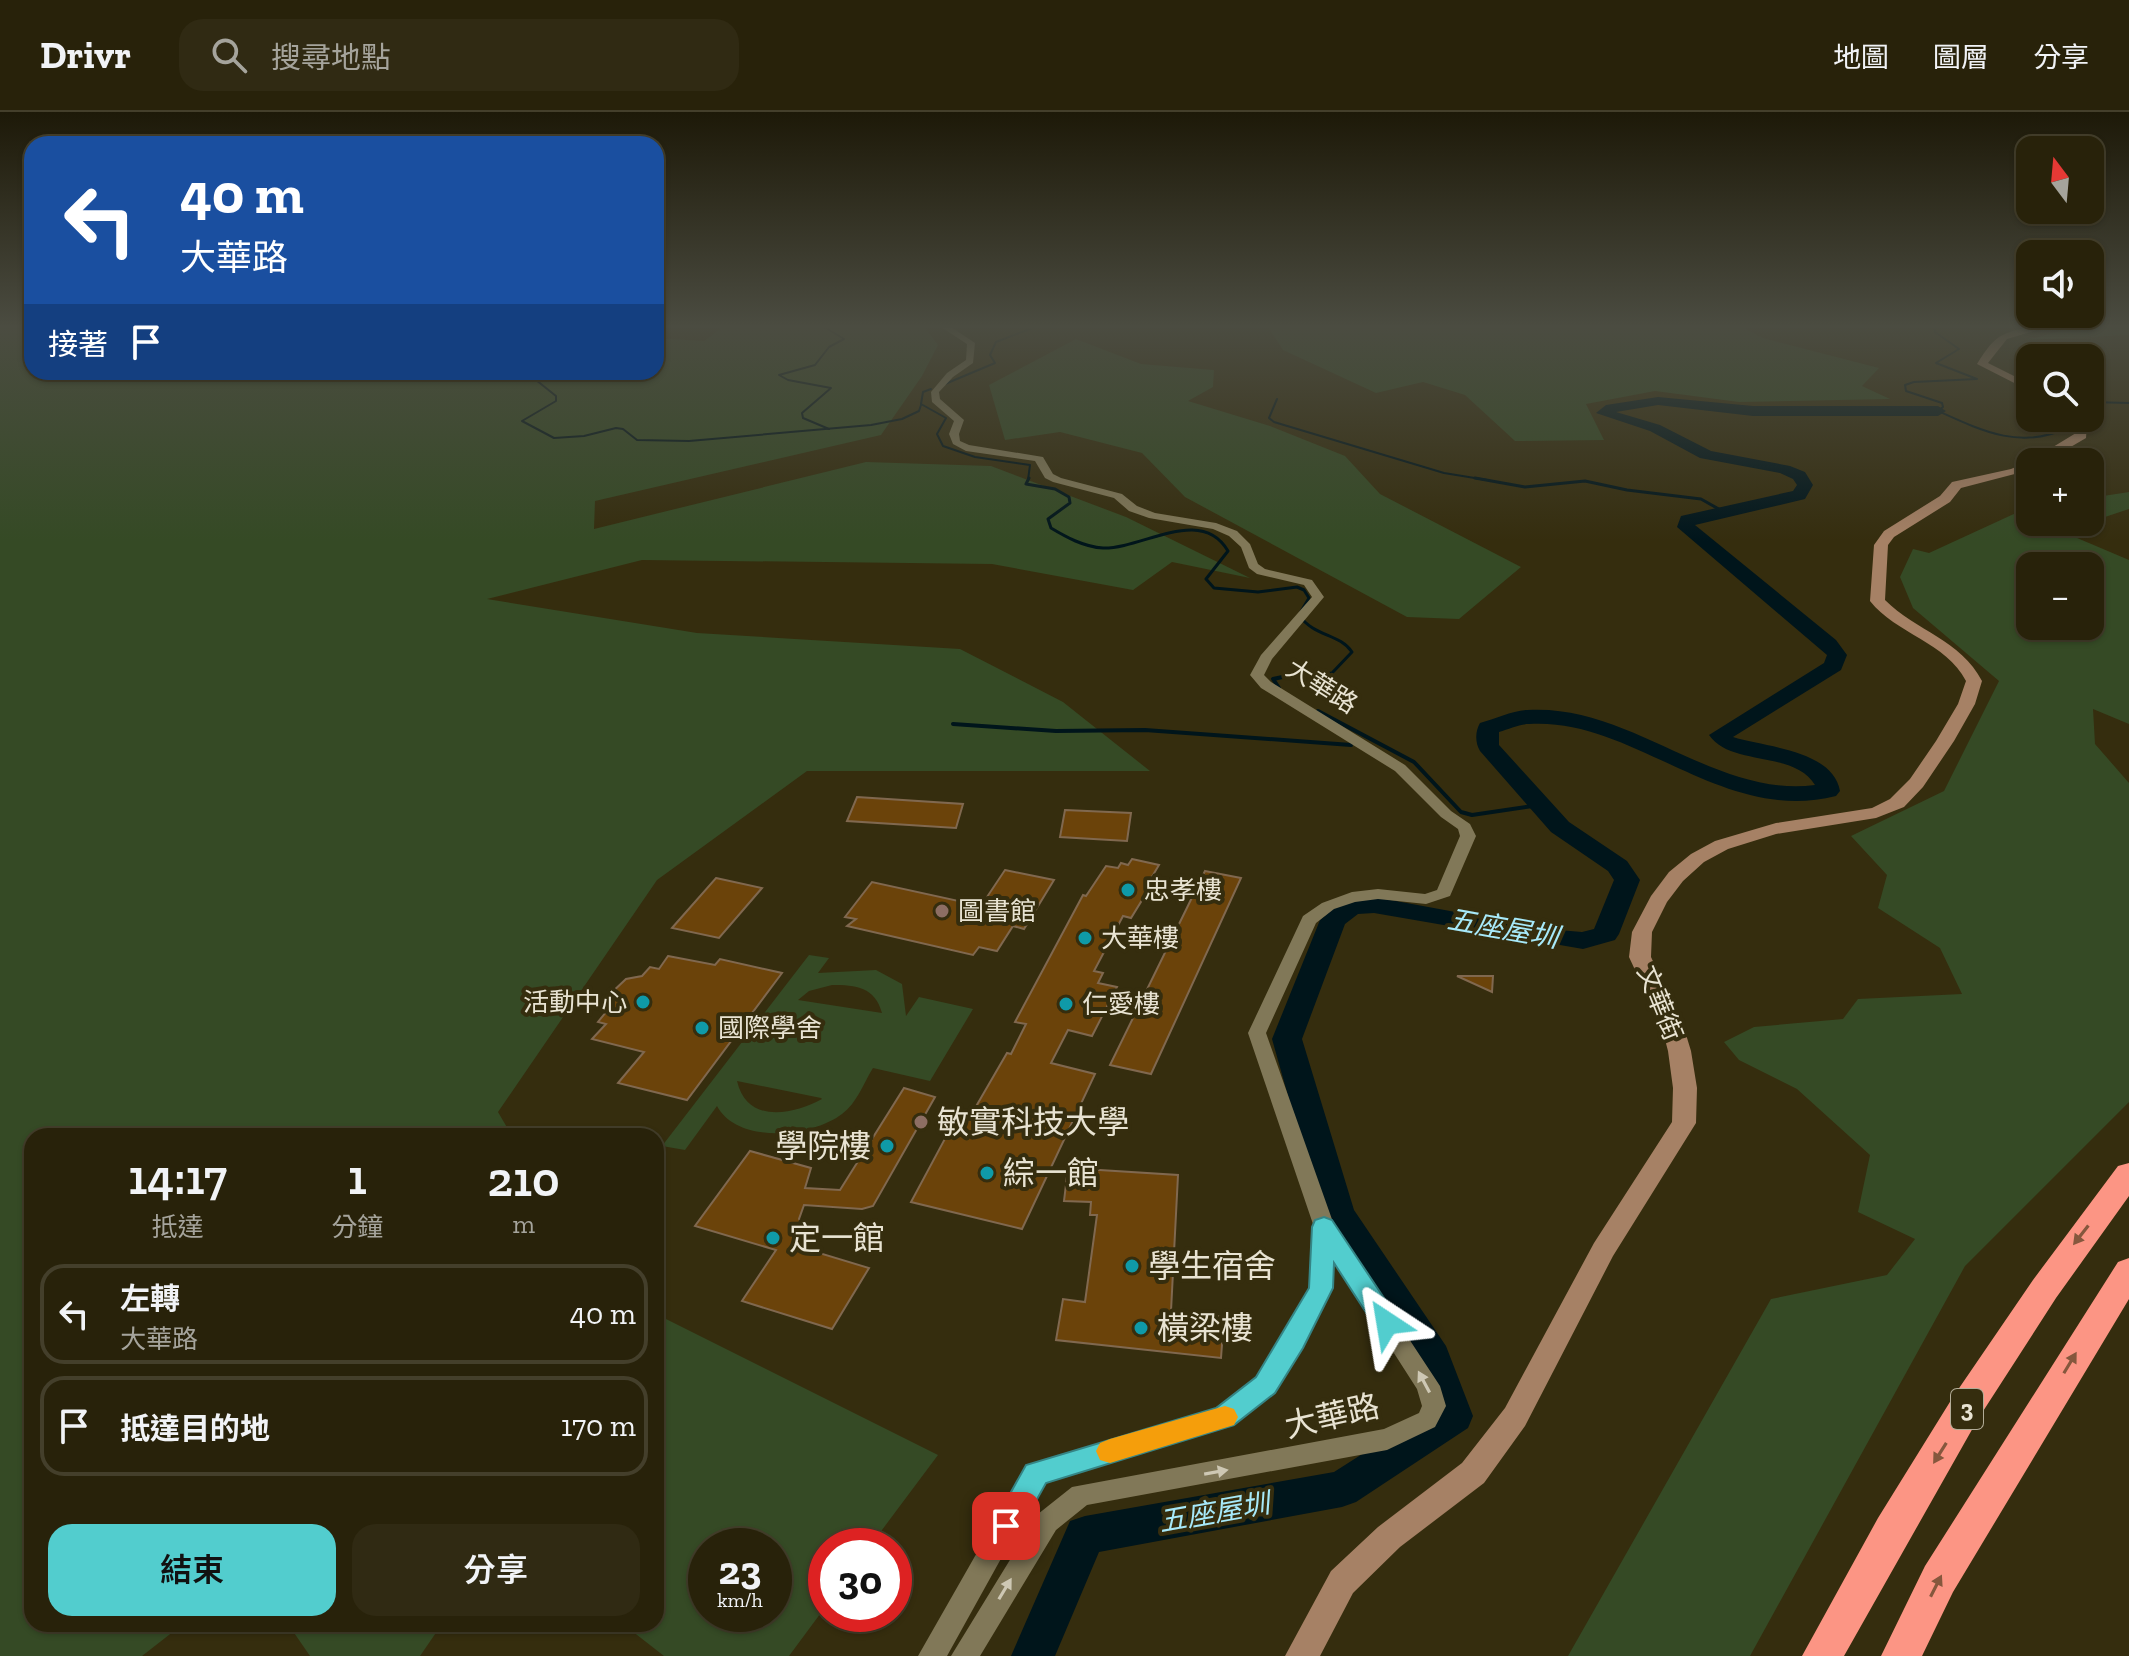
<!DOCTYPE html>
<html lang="zh-TW">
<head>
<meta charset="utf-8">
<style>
	body { margin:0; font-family:"Zilla Slab","Noto Sans TC",serif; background:#302a13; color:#f1f3f6; height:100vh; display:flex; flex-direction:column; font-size:30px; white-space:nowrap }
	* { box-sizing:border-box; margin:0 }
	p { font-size:26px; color:#a5a49c }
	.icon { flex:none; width:44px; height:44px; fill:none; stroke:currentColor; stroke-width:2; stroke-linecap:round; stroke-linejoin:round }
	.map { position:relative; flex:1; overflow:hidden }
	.sheet { position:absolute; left:24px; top:1016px; width:640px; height:504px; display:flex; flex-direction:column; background:#28220a; border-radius:24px; box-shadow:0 2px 6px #0004,0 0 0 2px #443f2b }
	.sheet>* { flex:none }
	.banner { position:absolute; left:24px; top:24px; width:640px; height:244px; border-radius:24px; box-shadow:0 2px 6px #0004,0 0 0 2px #443f2b; background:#1a4fa0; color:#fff; overflow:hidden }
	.needle { width:52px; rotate:344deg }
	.tools { position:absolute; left:2016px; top:24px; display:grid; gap:16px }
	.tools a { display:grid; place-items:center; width:88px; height:88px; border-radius:16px; background:#28220a; box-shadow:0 2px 6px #0004,0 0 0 2px #443f2b; font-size:40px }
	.speed { position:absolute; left:688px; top:1416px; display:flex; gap:16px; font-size:40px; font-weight:700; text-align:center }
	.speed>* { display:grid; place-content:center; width:104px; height:104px; border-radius:50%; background:#28220a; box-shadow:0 2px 6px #0004,0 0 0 2px #443f2b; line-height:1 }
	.speed small { font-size:20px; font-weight:400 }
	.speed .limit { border:12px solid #d22; background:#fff; color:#111 }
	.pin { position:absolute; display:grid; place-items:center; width:68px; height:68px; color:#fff; margin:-34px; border-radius:16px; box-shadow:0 4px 12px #0006 }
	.me { position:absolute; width:88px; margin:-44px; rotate:327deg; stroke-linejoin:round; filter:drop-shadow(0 0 6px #0008) }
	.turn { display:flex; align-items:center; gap:28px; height:168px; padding:0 24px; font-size:36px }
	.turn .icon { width:104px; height:104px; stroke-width:2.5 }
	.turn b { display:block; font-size:56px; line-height:68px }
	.then { display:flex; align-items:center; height:76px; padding:0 24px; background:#0003; gap:16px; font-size:30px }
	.eta { display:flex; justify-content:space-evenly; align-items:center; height:136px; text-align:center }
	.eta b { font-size:48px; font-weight:600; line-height:56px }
	.cta { display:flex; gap:16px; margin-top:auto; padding:16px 24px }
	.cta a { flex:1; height:92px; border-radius:24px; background:#52cdce; color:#111; font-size:32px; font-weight:600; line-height:92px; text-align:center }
	.cta a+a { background:#302a13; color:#f1f3f6 }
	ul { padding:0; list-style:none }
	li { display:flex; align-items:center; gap:24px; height:100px; margin:0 16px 12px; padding:0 8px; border:4px solid #443f2b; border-radius:24px }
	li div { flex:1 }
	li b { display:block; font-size:30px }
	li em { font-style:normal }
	header { display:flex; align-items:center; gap:48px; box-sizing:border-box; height:112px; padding:0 40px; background:#28220a; border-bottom:2px solid #443f2b }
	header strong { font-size:38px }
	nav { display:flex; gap:44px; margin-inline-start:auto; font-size:28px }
	.search { width:560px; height:72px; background:#302a13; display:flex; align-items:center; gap:20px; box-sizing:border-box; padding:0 28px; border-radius:24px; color:#a5a49c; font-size:30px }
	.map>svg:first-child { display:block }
	.green { fill:#354a25; fill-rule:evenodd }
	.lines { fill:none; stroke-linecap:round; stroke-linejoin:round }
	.stream-far2 { stroke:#00151b; stroke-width:2 }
	.stream-far1 { stroke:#00151b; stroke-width:3 }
	.stream { stroke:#00151b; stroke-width:4 }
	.river { fill:#00151b; fill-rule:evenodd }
	.building { fill:#6b430a; stroke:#80684f; stroke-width:2 }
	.street { fill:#817858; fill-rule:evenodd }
	.secondary { fill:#a68165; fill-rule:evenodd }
	.highway { fill:#fc9584; fill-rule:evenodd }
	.oneway { fill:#85573d }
	.oneway2 { fill:#cec8b4 }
	.route { fill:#52cdce; stroke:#358586; stroke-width:2 }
	.slow { fill:#f59e0b }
	.culture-dot { fill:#0f9aa8; stroke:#352d0e; stroke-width:3 }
	.education-dot { fill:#8d6e63; stroke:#352d0e; stroke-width:3 }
	.labels { text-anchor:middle; stroke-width:8; stroke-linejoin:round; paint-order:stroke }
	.shield { fill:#352d0e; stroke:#b2ac97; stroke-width:2 }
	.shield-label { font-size:24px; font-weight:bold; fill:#e8e3d2 }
	.street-label { font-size:26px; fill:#e8e3d2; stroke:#352d0e }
	.poi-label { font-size:26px; fill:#e8e3d2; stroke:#352d0e; text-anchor:start }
	.water-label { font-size:28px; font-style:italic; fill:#a7e9f9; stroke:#352d0e }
	.near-poi-label { font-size:32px; fill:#e8e3d2; stroke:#352d0e; text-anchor:start }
	.near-street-label { font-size:32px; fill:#e8e3d2; stroke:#352d0e }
</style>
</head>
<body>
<header>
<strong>Drivr</strong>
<div class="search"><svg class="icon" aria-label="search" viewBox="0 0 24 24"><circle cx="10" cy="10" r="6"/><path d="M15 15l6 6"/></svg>搜尋地點</div>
<nav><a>地圖</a><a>圖層</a><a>分享</a></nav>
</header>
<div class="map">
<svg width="2129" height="1544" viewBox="0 0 2129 1544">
	<rect width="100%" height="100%" fill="#352d0e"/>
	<g class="green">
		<polygon points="0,213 32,213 32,260 656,260 656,226 704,229 725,213 923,213 938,233 922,264 881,323 595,389 594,417 866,350 991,354 1126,405 1250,466 1172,450 1133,478 992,452 642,448 487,487 697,521 960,537 1063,590 1150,659 807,659 657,768 498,1000 512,1024 32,1024 32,1512 183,1512 142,1544 0,1544"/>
		<polygon points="1267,213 1738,213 1763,226 1879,256 1862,274 1890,287 1739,290 1655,279 1586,292 1604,328 1515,329 1465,283 1423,270 1376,281 1283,238"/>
		<polygon points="2082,213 2129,213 2129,223 2027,228"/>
		<polygon points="1076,227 1141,252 1214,258 1213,275 1188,289 1270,314 1345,344 1380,382 1521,455 1459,507 1407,505 1185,385 1142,341 1060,320 1005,328 989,273"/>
		<polygon points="2129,380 2129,397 2090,410 2090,386"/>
		<path d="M2029 395 2030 410H2090L2063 420 2129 448V612L2093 597 2095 632 2129 671V990L1965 1154 1750 1544H1568L1771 1187 1887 1163 1915 1127 1858 1100 1870 1043 1797 977 1739 948 1724 930 1754 915 1843 907 1858 887 1962 882 1940 836 1878 796 1887 763 1851 724 1944 679 1999 569 1913 496 1900 465 1913 437 1929 441ZM2030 454H2090V514H2030Z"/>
		<path d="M809 843 829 846 818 861 876 858 902 872 906 904 919 885 973 897 930 969 873 956C863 972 857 991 842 1002 812 1025 738 1033 717 994L685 1038 662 1034ZM832 873C856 873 875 875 882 901L798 888 809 879ZM737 969 821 986 822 987C792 1003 747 1012 737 969Z"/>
		<path d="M656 1202 938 1343 870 1434H826V1494L789 1544H664L623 1512H656ZM774 1434V1502H706V1434Z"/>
		<polygon points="288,1512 442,1512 420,1544 310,1544"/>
	</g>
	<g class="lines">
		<g class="stream-far2">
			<polyline points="821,213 844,227 829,235 815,253 779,263 788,268 831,276 802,301 803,306 829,317"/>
			<path d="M1940 213 1934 217 1935 220 1959 237 1936 251 1977 267 1914 270 1905 273 1906 279 1942 291 1943 295 1938 299C1982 319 2021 338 2067 316L2056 306"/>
			<polyline points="538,260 536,268 556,284 556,289 522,309 554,326 584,324 616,316 623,317 637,328 689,329 871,313 902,307 919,299 921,293"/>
			<polyline points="945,272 995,251 990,243 996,230 1040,213"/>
			<polyline points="931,277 923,280 921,292 946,306 937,322 943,334 975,345 1030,353 1028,368"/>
			<polyline points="1277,287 1269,306 1274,310 1444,361 1487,368"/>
			<polyline points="2090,290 2129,291"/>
		</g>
		<g class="stream-far1">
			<path d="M1029 366 1026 372 1055 377 1069 385 1070 391 1048 407 1051 416C1066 425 1084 435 1103 436 1143 437 1201 393 1228 439L1206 467 1214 476 1258 480 1297 475 1304 478 1309 486 1299 503C1314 525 1339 521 1352 540L1332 561 1282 565"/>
			<polyline points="1475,366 1525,375 1585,369 1627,378 1701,387 1724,400"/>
		</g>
		<g class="stream">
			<polyline points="1279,576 1273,567 1292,563"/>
			<polyline points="1318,599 1414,650 1461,700 1472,703 1540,693"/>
			<polyline points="953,612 1056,619 1145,618 1351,633"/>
		</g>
		<path class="river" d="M1658 285 1753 294H1938L1946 299 1938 304H1753L1658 293 1616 300 1660 313 1711 339 1790 354 1805 360 1813 373 1805 387 1695 413 1836 528 1847 543 1841 558 1733 625C1765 635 1833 638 1840 679L1836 684C1721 713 1634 605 1529 612 1519 612 1509 617 1499 620V633L1569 710 1627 749 1640 768 1619 822 1615 828 1583 837 1374 801 1358 802 1345 812 1302 927 1354 1098 1446 1234 1473 1304 1468 1316 1356 1390 1342 1395 1099 1440 1055 1544H1011L1070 1409 1085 1404 1334 1360 1433 1297 1416 1250 1321 1101 1272 927 1320 808 1342 789 1374 785 1547 817 1582 820 1594 817 1614 768 1608 759 1551 720 1480 639C1475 631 1475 619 1480 611 1495 607 1512 599 1527 598 1630 591 1714 686 1815 673 1794 638 1731 655 1709 623L1824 551 1827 543 1677 415 1681 404 1793 379 1797 373 1793 367 1780 361 1700 346 1650 319 1596 301 1606 293Z"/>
	</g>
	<g class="building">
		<polygon points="857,685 963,692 956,716 847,709"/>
		<polygon points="1065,698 1131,701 1127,729 1060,725"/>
		<polygon points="1132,747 1159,753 1150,768 1170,772 1160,789 1144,785 1131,806 1123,804 1094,859 1103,861 1098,871 1117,875 1092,924 1068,918 1051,951 1095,962 1022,1117 911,1090 955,1008 967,1010 1007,941 1011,942 1026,912 1015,910 1083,783 1086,784 1106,754 1118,756 1121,751 1128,753"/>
		<polygon points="1005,758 1054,768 1024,817 1013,814 997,839 979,835 973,843 847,814 856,807 845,805 872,770 981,794"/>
		<polygon points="1205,759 1241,766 1151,962 1110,953"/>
		<polygon points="716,766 762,776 719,826 672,816"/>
		<polygon points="668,844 715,853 720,847 782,861 687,988 618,971 644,940 592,927 606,912 598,910 606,900 601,895 607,885 626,867 642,864 650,855 659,857"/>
		<polygon points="1457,864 1493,864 1492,880"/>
		<polygon points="904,976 935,985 873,1094 862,1097 804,1093 799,1107 819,1141 869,1156 832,1217 742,1189 776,1138 695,1114 750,1039 811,1056 805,1076 840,1078"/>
		<polygon points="1068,1056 1178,1063 1171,1199 1224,1205 1221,1246 1056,1228 1063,1187 1085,1190 1097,1103 1090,1103 1091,1090 1064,1089"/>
	</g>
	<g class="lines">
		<polygon class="street" points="938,213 948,213 975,231 973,251 953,265 939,280 940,287 964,308 959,322 960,329 969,333 1043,345 1053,362 1061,366 1122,382 1137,394 1155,401 1216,411 1237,419 1250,432 1258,452 1265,457 1312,468 1324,485 1272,547 1264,563 1271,570 1405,653 1451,699 1470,712 1476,724 1450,784 1426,792 1378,787 1355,790 1334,797 1316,811 1266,921 1334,1113 1440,1274 1446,1294 1435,1315 1387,1338 1087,1393 1056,1418 980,1544 951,1544 1038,1402 1072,1375 1384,1317 1419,1301 1422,1294 1417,1277 1333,1146 1332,1176 1302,1235 1273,1280 1233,1312 1044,1369 947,1544 918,1544 1027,1353 1218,1297 1257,1266 1286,1221 1310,1176 1314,1115 1248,921 1303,804 1322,791 1352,780 1378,777 1425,782 1437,778 1460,724 1458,717 1441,705 1395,659 1261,576 1250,563 1261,543 1312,485 1304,473 1257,462 1249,456 1241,435 1229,424 1213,417 1149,406 1129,399 1114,386 1053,370 1045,366 1035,349 966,339 953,332 949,322 954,309 932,290 931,280 947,261 966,248 967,232"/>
		<g class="secondary">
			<path d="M2037 213H2054L2007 227 1988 251 2030 272V279L1977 252C1997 220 2001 222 2037 213Z"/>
			<path d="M2066 306H2080L2087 311 2086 326 2045 350H2030V358L1961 376 1950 390 1894 425 1888 433 1885 488C1916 519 1961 528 1982 569L1975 592 1954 629 1923 675 1904 695 1876 706 1776 722 1728 737 1704 750 1683 769 1667 790 1652 820 1651 845 1684 916 1691 939 1697 976 1696 1011 1613 1144 1525 1314 1484 1371 1400 1435 1353 1481 1320 1544H1285L1331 1459 1378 1415 1462 1351 1505 1296 1594 1131 1672 1010 1673 976 1668 939 1662 916 1629 845 1632 820 1651 784 1669 760 1691 742 1715 729 1776 711 1872 696 1890 687 1910 667 1936 629 1958 592 1966 569C1946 530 1896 522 1870 489L1874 433 1884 419 1940 384 1952 370 2011 357 2030 349 2076 321 2077 315Z"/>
		</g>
		<g class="highway">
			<polygon points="2129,1051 2129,1084 2056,1186 1978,1307 1844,1544 1802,1544 1878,1406 1953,1285 2033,1168 2118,1054"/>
			<polygon points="2129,1146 2129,1187 1953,1480 1922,1544 1881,1544 1925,1454 2118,1150"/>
		</g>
	</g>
	<defs><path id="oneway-solid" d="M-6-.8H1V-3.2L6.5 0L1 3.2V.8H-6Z" transform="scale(2)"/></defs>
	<g class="oneway">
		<use href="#oneway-solid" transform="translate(2081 1123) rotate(128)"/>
		<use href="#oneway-solid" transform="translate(2070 1251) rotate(-59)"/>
		<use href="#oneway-solid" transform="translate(1940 1341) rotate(122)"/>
		<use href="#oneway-solid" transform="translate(1936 1474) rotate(-63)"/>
	</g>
	<g class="oneway2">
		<use href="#oneway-solid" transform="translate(1424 1270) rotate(-118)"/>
		<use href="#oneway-solid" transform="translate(1216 1360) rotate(-10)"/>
		<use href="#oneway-solid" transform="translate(1005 1477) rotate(-59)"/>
	</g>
	<linearGradient id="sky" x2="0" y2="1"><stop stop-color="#1d1908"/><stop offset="0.5" stop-color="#4b4c41"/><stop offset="1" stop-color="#4b4c41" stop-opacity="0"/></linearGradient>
	<rect width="2129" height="429" fill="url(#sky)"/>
	<polygon class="route" points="1324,1105 1332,1108 1396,1204 1399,1211 1396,1219 1387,1222 1378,1219 1334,1151 1333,1176 1303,1236 1275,1281 1234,1313 1046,1371 1017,1423 1006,1427 996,1423 992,1414 1026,1353 1216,1296 1256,1265 1309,1176 1312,1115 1315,1108"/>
	<polygon class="slow" points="1225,1294 1234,1297 1238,1305 1234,1313 1110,1351 1100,1348 1096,1339 1100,1331 1110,1327"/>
	<g class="culture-dot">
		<circle cx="1128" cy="778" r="8"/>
		<circle cx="1085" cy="826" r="8"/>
		<circle cx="643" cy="890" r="8"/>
		<circle cx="1066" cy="892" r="8"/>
		<circle cx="702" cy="916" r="8"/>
		<circle cx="887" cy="1034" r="8"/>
		<circle cx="987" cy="1061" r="8"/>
		<circle cx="773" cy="1126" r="8"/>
		<circle cx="1132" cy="1154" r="8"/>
		<circle cx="1141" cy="1216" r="8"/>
	</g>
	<g class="education-dot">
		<circle cx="942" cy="799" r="8"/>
		<circle cx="921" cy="1010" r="8"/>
	</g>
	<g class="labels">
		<rect class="shield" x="1951" y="1277" width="32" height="40" rx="6"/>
		<g class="shield-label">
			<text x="1967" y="1305">3</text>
		</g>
		<g class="street-label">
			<text transform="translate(1322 574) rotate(32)" y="9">大華路</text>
			<text transform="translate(1660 891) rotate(68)" y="9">文華街</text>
		</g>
		<g class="poi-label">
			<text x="1144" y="787">忠孝樓</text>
			<text x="958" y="808">圖書館</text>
			<text x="1101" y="835">大華樓</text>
			<text x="627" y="899" text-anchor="end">活動中心</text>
			<text x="1082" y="901">仁愛樓</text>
			<text x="718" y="925">國際學舍</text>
		</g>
		<g class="water-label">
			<text transform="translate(1503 816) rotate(10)" y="10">五座屋圳</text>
			<text transform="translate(1214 1400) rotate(-10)" y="10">五座屋圳</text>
		</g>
		<g class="near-poi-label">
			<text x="937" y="1021">敏實科技大學</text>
			<text x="871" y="1045" text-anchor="end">學院樓</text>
			<text x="1003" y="1072">綜一館</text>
			<text x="789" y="1137">定一館</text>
			<text x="1148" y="1165">學生宿舍</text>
			<text x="1157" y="1227">橫梁樓</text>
		</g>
		<g class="near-street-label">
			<text transform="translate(1332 1304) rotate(-13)" y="11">大華路</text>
		</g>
	</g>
</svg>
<div class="tools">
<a><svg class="needle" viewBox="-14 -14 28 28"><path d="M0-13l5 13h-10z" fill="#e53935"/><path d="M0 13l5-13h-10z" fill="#a5a49c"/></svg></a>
<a><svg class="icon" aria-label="sound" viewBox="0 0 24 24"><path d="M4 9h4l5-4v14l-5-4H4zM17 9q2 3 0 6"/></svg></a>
<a><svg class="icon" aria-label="search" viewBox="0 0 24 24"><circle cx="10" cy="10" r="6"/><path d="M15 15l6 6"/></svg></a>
<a>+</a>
<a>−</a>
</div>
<div class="speed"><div>23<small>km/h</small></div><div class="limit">30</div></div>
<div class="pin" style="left:1006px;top:1414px;background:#d93025"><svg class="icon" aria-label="arrive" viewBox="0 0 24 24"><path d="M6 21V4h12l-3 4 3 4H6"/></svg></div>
<svg class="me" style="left:1387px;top:1211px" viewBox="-20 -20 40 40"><path d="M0-17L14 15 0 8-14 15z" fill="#52cdce" stroke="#fff" stroke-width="4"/></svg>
<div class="banner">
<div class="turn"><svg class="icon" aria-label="left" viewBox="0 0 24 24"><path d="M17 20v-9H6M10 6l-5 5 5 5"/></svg><div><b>40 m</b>大華路</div></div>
<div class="then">接著<svg class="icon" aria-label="arrive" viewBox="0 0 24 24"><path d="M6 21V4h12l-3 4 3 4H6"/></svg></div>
</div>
<section class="sheet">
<div class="eta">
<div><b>14:17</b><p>抵達</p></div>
<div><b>1</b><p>分鐘</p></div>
<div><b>210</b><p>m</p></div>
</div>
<ul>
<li><svg class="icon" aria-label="left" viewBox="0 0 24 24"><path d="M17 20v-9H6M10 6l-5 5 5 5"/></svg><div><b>左轉</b><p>大華路</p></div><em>40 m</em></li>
<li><svg class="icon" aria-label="arrive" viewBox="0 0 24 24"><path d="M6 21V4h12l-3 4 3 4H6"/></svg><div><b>抵達目的地</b></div><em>170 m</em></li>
</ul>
<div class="cta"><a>結束</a><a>分享</a></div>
</section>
</div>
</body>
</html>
